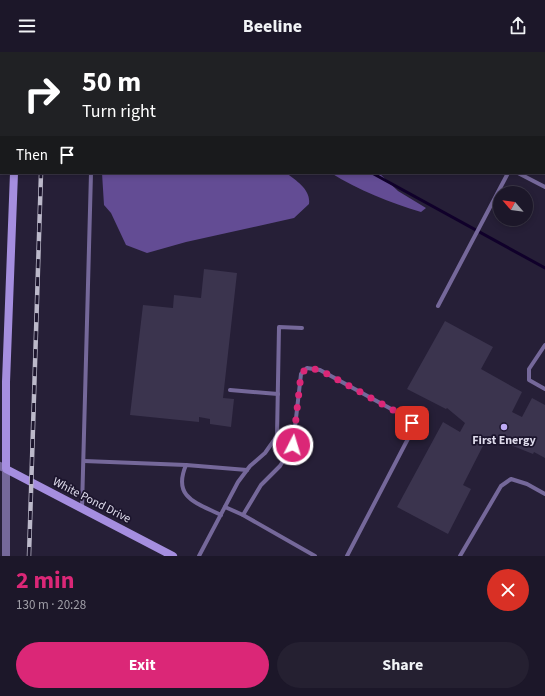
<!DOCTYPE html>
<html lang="en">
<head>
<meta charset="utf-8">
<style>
	body { margin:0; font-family:"Source Sans 3",sans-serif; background:#252031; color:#f1f3f6; height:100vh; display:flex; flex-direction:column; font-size:15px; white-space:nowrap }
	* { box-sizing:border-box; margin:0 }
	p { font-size:13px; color:#a09fa8 }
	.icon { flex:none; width:22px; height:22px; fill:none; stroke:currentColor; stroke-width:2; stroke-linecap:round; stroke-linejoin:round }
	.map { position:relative; height:504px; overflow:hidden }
	.side { display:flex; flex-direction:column; background:#1c1729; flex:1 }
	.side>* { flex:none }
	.top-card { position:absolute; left:0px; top:0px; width:545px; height:122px; box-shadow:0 2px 6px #0003,0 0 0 1px #3a3646; background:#202124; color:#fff; overflow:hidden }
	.needle { width:26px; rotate:298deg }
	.fabs { position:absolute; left:493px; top:134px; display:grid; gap:8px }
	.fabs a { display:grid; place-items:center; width:40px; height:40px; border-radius:50%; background:#1c1729; box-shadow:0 2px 6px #0003,0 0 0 1px #3a3646; font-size:20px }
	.pin { position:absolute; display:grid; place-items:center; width:34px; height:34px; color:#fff; margin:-17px; border-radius:8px; box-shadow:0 2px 6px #0006 }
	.me { position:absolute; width:44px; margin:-22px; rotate:5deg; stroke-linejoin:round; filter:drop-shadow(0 0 3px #0008) }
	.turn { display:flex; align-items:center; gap:14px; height:84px; padding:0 16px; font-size:18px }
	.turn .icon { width:52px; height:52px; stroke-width:2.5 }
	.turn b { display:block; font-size:28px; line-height:34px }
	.then { display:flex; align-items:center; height:38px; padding:0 16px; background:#0003; gap:8px; font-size:15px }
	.round { display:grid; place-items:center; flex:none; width:42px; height:42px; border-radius:21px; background:#252031 }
	.head { display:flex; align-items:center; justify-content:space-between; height:68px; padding:0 16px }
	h1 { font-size:24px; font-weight:700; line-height:30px; color:#db2777 }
	.button { display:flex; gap:8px; margin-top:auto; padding:8px 16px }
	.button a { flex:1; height:46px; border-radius:24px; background:#db2777; color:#fff; font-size:16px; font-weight:700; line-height:46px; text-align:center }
	.button a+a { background:#252031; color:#f1f3f6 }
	header { display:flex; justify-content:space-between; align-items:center; height:52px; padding:0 16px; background:#1c1729; font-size:18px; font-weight:700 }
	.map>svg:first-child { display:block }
	.forest { fill:#634c94 }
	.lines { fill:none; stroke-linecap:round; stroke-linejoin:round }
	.stream { stroke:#10002a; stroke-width:3 }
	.building { fill:#3b344e }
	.lane { stroke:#75689a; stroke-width:4 }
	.street { stroke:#75689a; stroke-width:8 }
	.secondary { stroke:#a58edf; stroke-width:8 }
	.rail-casing { stroke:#bcb9ca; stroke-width:4.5 }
	.rail { stroke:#1c152d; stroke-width:3; stroke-dasharray:9; stroke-linecap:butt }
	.route { stroke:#db2777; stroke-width:7; stroke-dasharray:0 12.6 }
	.poi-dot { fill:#bda9f5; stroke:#1c152d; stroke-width:1.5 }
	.labels { text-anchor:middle; stroke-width:3.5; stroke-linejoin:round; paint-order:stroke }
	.poi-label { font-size:12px; font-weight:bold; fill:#dfdcec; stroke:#1c152d }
	.street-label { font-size:12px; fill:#dfdcec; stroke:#1c152d }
</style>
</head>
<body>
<header><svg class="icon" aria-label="menu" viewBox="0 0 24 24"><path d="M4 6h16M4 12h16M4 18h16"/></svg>Beeline<svg class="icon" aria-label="share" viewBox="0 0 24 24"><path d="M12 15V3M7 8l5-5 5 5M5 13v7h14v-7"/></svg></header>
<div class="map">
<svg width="545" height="504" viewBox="0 0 545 504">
	<rect width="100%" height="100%" fill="#261f37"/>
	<g class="forest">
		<polygon points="128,0 342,0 344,1 127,1"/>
		<path d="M102 121H286C297 129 311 138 309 152L294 166 186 190 147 201 126 193 111 161 104 153Z"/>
		<path d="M331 121H379L398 139 426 156 421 160C391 151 358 138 331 121Z"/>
	</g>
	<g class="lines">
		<g class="stream">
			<polyline points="334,1 334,0"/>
			<polyline points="372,121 545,216"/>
		</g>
	</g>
	<g class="building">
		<polygon points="204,217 237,221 223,346 234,347 231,375 210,372 210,367 199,365 199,370 130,363 143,253 173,256 174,243 201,246"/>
		<polygon points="445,269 493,295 481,317 522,340 512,360 522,365 532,346 545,353 545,406 534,400 533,402 488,384 463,433 471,437 448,482 397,455 443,370 460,380 465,371 447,356 446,357 407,337"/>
	</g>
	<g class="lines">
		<g class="lane">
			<polyline points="420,0 422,1"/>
			<polyline points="109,1 110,0"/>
			<polyline points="496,1 497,0"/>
			<polyline points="544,69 545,70"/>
			<polyline points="518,121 545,135"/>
			<polyline points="438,254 508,121"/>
			<polyline points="545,293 529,317 529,328 545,337"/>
			<polyline points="230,338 278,342"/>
			<polyline points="84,409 186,413"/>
			<polyline points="225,455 243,463"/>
			<polyline points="82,456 91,121"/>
			<path d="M221 463C197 451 172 446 186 413L247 418"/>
			<polyline points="199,504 238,430 250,414 265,401 277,384 279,275 302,276"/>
			<polyline points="315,504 243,463 261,433 280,414 293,393 301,322 307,316 320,318 404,364 412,371 412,379 347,504"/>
			<polyline points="460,504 501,434 511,427 527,432 545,442"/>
		</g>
		<polyline class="street" points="0,414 6,417 6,504"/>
		<g class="secondary">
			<polyline points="19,1 19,0"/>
			<polyline points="14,121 6,330 6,417 173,504"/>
		</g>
		<g class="rail-casing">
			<g id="rail">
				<polyline points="45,1 45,0"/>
				<polyline points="29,504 41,121"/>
			</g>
		</g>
		<use href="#rail" class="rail"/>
	</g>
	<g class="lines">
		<polyline class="route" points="293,393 301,322 307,316 320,318 404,364 412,371"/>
	</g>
	<circle class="poi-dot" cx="504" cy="375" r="4"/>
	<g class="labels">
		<g class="poi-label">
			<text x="504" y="392">First Energy</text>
		</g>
		<g class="street-label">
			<text transform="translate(92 448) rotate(27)" y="4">White Pond Drive</text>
		</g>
	</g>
</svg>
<div class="fabs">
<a><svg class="needle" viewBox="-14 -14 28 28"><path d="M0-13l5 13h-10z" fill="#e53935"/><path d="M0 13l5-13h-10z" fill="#a09fa8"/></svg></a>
</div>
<div class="pin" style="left:412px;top:371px;background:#d93025"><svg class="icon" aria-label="arrive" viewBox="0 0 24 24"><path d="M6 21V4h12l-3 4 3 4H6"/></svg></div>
<svg class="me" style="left:293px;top:393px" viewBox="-20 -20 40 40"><circle r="17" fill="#db2777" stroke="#fff" stroke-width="3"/><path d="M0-11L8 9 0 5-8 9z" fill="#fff"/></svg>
<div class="top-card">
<div class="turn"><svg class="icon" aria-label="right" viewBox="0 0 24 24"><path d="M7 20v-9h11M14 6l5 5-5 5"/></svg><div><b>50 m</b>Turn right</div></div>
<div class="then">Then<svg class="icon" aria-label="arrive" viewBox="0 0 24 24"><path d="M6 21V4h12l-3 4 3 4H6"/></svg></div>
</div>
</div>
<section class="side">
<div class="head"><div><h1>2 min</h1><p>130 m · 20:28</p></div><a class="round" style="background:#d93025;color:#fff"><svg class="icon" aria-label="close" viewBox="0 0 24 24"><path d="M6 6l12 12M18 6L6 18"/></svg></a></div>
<div class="button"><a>Exit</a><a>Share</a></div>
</section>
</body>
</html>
